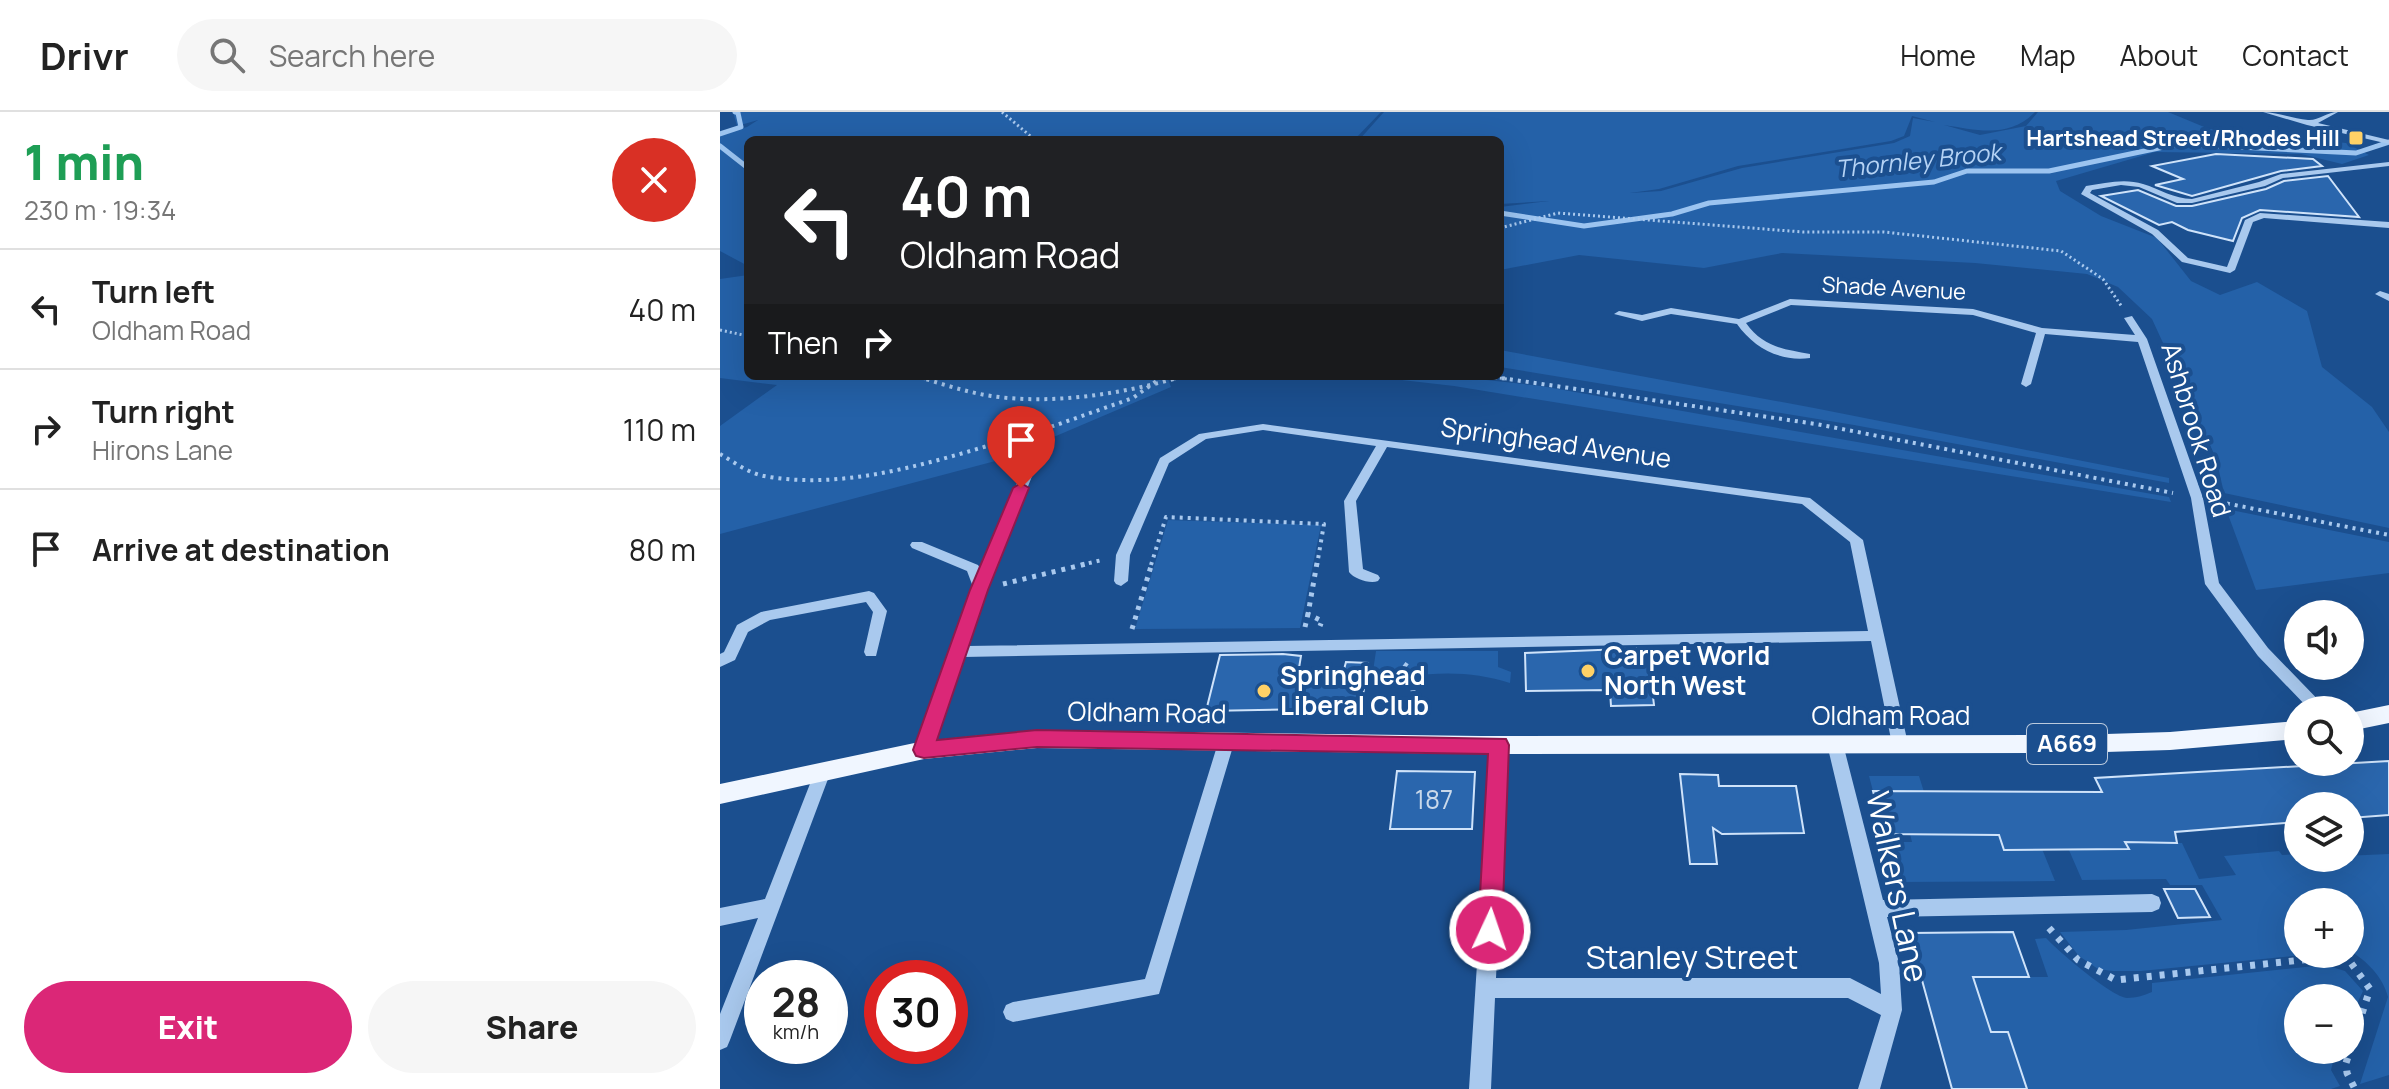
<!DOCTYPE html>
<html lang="en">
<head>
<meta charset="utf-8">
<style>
	body { margin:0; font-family:Manrope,sans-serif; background:#f6f6f6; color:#222; height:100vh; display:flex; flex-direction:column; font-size:30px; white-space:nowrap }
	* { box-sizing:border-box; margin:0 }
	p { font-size:26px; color:#767676 }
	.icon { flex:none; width:44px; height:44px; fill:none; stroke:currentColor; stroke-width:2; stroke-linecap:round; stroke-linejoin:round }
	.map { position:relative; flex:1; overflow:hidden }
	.side { display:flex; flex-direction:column; background:#fff; width:720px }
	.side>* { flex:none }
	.top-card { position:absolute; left:24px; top:24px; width:760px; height:244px; border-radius:12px; box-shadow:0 8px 32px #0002; background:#202124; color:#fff; overflow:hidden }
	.buttons { position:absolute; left:1564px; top:488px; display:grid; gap:16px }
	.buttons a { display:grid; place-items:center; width:80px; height:80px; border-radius:50%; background:#fff; box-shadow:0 8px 32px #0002; font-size:40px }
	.speed { position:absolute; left:24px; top:848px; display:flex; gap:16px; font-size:40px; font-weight:700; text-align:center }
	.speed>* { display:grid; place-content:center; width:104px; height:104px; border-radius:50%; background:#fff; box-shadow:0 8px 32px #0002; line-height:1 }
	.speed small { font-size:20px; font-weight:400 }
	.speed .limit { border:12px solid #d22; background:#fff; color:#111 }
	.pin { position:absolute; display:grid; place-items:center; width:68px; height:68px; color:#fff; margin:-82px -34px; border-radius:50% 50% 50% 0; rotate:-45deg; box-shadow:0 0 8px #0007 }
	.pin .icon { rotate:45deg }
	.me { position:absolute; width:88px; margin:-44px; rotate:3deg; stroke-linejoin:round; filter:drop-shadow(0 0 6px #0008) }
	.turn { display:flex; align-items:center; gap:28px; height:168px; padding:0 24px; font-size:36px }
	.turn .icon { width:104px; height:104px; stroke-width:2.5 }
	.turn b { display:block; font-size:56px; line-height:68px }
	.then { display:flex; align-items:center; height:76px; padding:0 24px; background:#0003; gap:16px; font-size:30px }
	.round { display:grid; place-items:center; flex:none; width:84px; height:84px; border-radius:42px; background:#f6f6f6 }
	.headline { display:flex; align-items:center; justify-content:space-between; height:136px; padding:0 24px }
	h1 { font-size:48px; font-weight:800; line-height:60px; color:#1e9e55 }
	.cta { display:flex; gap:16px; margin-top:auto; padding:16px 24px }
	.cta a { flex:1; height:92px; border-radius:48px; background:#db2777; color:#fff; font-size:32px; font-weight:800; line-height:92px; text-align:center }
	.cta a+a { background:#f6f6f6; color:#222 }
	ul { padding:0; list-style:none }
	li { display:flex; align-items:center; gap:24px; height:120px; padding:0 24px; border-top:2px solid #e0e0e0 }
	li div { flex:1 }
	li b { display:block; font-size:30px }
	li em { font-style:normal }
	header { display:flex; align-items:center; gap:48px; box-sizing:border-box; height:112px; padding:0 40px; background:#fff; border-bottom:2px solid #e0e0e0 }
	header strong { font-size:38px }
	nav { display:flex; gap:44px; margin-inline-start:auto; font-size:28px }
	.search { width:560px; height:72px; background:#f6f6f6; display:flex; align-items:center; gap:20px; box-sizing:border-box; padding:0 28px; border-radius:44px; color:#767676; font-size:30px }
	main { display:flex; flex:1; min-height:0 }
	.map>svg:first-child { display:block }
	.green { fill:#2461a8; fill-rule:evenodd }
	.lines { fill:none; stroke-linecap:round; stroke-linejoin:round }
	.stream { stroke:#9cc4f0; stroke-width:5 }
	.building { fill:#2a66ad; stroke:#cfe3fa; stroke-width:2 }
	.path-far3 { stroke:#a9c9ee; stroke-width:3; stroke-dasharray:2 3; stroke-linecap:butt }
	.path-far2 { stroke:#a9c9ee; stroke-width:4; stroke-dasharray:3 5; stroke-linecap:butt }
	.path-far1 { stroke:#a9c9ee; stroke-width:5; stroke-dasharray:4 6; stroke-linecap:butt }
	.path { stroke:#a9c9ee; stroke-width:7; stroke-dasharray:5 8; stroke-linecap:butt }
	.minor { fill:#a9c9ee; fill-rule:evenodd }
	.major { fill:#f0f6ff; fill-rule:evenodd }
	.route { fill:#db2777; stroke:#8e194d; stroke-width:2 }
	.poi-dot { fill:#ffd166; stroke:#1b4f8f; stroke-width:3 }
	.labels { text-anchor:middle; stroke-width:8; stroke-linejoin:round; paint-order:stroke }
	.far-poi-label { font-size:22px; font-weight:bold; fill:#fff; stroke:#1b4f8f; text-anchor:end }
	.far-street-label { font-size:22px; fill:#fff; stroke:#1b4f8f }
	.far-water-label { font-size:24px; font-style:italic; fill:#b5d3f5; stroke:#1b4f8f }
	.shield { fill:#1b4f8f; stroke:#bbcadd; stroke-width:2 }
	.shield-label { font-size:24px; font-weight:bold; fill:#fff }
	.street-label { font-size:26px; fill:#fff; stroke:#1b4f8f }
	.poi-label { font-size:26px; font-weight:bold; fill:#fff; stroke:#1b4f8f; text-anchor:start }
	.near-number-label { font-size:26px; fill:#cad9ea }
	.near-street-label { font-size:32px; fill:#fff; stroke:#1b4f8f }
</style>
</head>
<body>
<header>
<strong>Drivr</strong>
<div class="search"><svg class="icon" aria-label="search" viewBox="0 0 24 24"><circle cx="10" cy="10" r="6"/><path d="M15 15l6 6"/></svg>Search here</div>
<nav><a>Home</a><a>Map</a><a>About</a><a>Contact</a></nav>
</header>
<main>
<section class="side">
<div class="headline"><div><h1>1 min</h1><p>230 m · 19:34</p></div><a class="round" style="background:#d93025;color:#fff"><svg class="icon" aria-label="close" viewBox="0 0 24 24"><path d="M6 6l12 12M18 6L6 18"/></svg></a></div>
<ul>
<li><svg class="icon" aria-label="left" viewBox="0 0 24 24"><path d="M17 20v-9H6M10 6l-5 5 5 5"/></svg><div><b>Turn left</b><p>Oldham Road</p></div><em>40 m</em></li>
<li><svg class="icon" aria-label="right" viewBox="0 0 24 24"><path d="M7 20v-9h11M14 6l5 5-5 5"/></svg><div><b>Turn right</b><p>Hirons Lane</p></div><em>110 m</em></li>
<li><svg class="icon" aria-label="arrive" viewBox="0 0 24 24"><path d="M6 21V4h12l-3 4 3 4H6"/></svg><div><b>Arrive at destination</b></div><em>80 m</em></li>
</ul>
<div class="cta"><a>Exit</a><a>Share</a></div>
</section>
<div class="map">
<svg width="1669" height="977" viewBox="0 0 1669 977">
	<rect width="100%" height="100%" fill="#1b4f8f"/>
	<g class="green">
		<polygon points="13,0 661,0 634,28 28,28 28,154 0,139 0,23 27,15 38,8 17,14"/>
		<path d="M664 0H1315C1289 27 1257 18 1224 13L1260 23 1306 14 1318 0H1448L1489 17 1626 31 1649 43 1622 52 1581 42 1435 40 1336 69 1340 79 1381 104 1437 126 1471 169 1500 183 1537 170 1587 199 1602 255 1652 295 1669 320V416L1504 381 1496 346 1432 207 1398 175 1367 162 1255 151 1062 141 984 156 859 143 780 158V95L829 89 780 92V28H639ZM1192 4 1215 10 1193 6 1190 24 1174 31 1022 56 941 79 910 81 939 77 1018 54 1171 29 1184 24Z"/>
		<polygon points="28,163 28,264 454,264 448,267 451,275 336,324 298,322 302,342 0,422 0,314 57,273 0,266 0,167"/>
		<polygon points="780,238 1094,296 1449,366 1449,371 1134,313 780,255"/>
		<polygon points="647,264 729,264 821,274 1449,385 1451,390 734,274"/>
		<polygon points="1506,397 1669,430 1669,461 1536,478"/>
		<polygon points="448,408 601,413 580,516 415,517"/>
		<path d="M656 539H778V555L791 560 790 571C745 556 696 560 651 573Z"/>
		<polygon points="1149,664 1199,664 1204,680 1153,679"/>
		<path d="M1398 714 1411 715 1418 730 1462 731 1479 767 1516 763 1504 744 1559 739 1562 743 1578 742V746L1669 742V963L1640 972 1668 885C1663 865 1647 849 1630 839V790H1578V842H1594L1421 859H1393L1378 857 1359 844 1340 820 1406 818 1502 808 1482 773H1450L1446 767 1362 768 1342 722H1383L1390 737H1408Z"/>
		<polygon points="1164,722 1180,722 1182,730 1192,730 1190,722 1278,722 1285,738 1297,738 1316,722 1335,769 1177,770"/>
		<path d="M1326 826C1338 839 1392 885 1407 886 1416 886 1425 883 1432 880V871L1605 853 1625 859 1643 879 1630 907V886H1578V938H1616L1611 958 1620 974 1611 977H1307L1278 939 1294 938 1289 920H1271L1243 865H1328L1315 827Z"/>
	</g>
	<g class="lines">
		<g class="stream">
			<polyline points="0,22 21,15 18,1 15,0"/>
			<polyline points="0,34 28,56"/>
			<polyline points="780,101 864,114 952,102 989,91 1214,70 1247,59 1329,59 1458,32 1636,41 1669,30"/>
		</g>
	</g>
	<g class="building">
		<polygon points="1496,42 1593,47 1602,54 1561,59 1472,84 1435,73 1463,67 1432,54"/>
		<polygon points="1608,64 1639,105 1540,98 1522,106 1513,129 1468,118 1452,110 1439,113 1381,84 1418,78 1456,94 1472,94 1546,77 1564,69"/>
		<polygon points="927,536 934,593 891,594 890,578 806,579 805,541"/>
		<polygon points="563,542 581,544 578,562 623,561 626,550 648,551 641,596 486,599 500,543"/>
		<polygon points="1669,649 1669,703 1630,706 1630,694 1578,694 1578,710 1455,720 1457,731 1405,730 1409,737 1284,738 1279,723 1164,722 1153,679 1382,680 1375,666"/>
		<polygon points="677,659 755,660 752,717 670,717"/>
		<polygon points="960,662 998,663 999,674 1076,674 1084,721 1002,722 993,716 997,752 970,752"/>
		<polygon points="1444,777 1475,777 1490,805 1458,806"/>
		<polygon points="1293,820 1309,865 1253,865 1271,920 1288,920 1307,977 1232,977 1189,821"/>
	</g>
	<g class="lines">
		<g class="path-far3">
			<polyline points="282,0 315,28"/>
			<polyline points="780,116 838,101 1083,120 1164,120 1341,139 1383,167 1402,195"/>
			<polyline points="0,218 28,224"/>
			<polyline points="194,264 206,267"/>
			<polyline points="765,264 787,267"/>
			<polyline points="439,267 444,264"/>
			<polyline points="454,267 466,264"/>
		</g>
		<g class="path-far2">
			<path d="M199 265C222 272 246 280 271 284 333 293 401 282 461 265"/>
			<polyline points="774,265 1096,312 1453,381"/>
			<polyline points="315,339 322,318 413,286 442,265"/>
			<path d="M0 342C14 350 28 361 44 364 135 381 235 342 322 318"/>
			<polyline points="1499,390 1669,423"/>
			<polyline points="361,453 382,448"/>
			<polyline points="431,453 446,405 604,412 597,453"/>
		</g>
		<g class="path-far1">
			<polyline points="597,451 588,502 602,509 600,514"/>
			<polyline points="283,472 370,451"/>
			<polyline points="585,515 588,502"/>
			<polyline points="412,517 432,451"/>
			<polyline points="684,552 691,557 693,579"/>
		</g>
		<polyline class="path" points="1329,816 1358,848 1396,868 1619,844 1631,851 1650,877 1626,951 1627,961 1635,977"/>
		<g class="minor">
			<path d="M1543 0C1558 0 1572 7 1588 8 1598 9 1607 0 1618 0L1598 11 1669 28V32L1587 13Z"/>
			<path d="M1669 50V54L1563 66 1545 74 1472 91H1457L1419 75 1401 73 1372 78 1370 81 1438 118 1468 146 1507 155 1525 108 1540 101 1669 110V116L1544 106 1533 110 1515 158 1510 161 1462 150 1432 122 1361 82 1366 74C1385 71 1405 66 1423 72 1440 77 1454 87 1472 87L1539 70 1561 62Z"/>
			<polygon points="1660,179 1669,182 1669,189 1655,182"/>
			<path d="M1070 187 1253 197 1322 216 1415 223 1404 206 1412 204 1427 227 1483 386 1499 471 1548 536 1608 598H1590L1538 544 1485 472 1471 386 1418 230 1325 222 1311 272 1306 275 1301 272 1316 221 1253 203 1071 193 1026 211C1043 235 1063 237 1090 242V246C1060 250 1034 236 1017 212L951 202 922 209 894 202 899 199 922 203 951 196 1019 207Z"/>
			<path d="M543 312 1090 386 1143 428 1188 632 1186 637 1180 639 1174 637 1172 632 1151 529 243 545 212 638 210 643 204 645 198 643 196 638 253 475 247 459 192 436 190 433 192 430H202L258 453 261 458 305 352 311 348 317 352 266 478 247 534 1148 519 1130 430 1082 392 667 335 636 389 643 457 658 463 660 466 658 469C650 472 634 467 629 460L624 389 656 334 543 318 486 327 449 351 410 443 408 469 401 474 396 472 394 469 396 443 440 346 479 322Z"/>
			<polygon points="149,479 154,481 167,499 156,544 146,544 144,540 153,500 146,490 50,508 28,520 15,548 0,555 0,542 4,540 17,513 41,500"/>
			<polygon points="506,624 512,626 514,631 439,882 293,910 286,907 283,900 286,893 293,890 425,867 498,631 500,626"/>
			<polygon points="1115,625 1121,627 1123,632 1163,788 1432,782 1439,785 1441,791 1439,797 1432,800 1167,805 1179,851 1182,898 1160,977 1138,977 1161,903 1128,886 775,886 771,977 749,977 771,633 773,628 779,626 785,628 787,633 776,866 1130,866 1161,882 1159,851 1107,632 1109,627"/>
			<polygon points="103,652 109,654 111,659 10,928 7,935 0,938 0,902 38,806 0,814 0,796 45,787 95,659 97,654"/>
		</g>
		<g class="major">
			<polygon points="1669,593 1669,611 1630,619 1630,601"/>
			<polygon points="1578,609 1578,627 1450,638 1354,641 761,642 317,636 204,647 0,692 0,672 204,629 317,618 761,624 1354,623 1450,620"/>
		</g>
	</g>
	<polygon class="route" points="301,371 309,376 268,478 217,628 317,618 786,627 789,633 782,818 779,826 770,829 762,826 758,818 768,642 317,635 204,646 196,644 193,638 250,478 293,376"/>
	<g class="poi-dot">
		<rect x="1628" y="18" width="16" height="16" rx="4"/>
		<circle cx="868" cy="559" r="8"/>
		<circle cx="544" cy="579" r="8"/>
	</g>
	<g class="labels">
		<g class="far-poi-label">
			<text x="1620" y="34">Hartshead Street/Rhodes Hill</text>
		</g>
		<g class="far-street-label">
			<text transform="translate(1174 176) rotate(3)" y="8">Shade Avenue</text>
		</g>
		<g class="far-water-label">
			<text transform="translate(1198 49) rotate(-6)" y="8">Thornley Brook</text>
		</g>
		<rect class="shield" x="1307" y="612" width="80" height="40" rx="6"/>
		<g class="shield-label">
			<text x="1347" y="640">A669</text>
		</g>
		<g class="street-label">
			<text transform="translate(1476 318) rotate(73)" y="9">Ashbrook Road</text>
			<text transform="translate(836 331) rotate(8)" y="9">Springhead Avenue</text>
			<text transform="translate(427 601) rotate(1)" y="9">Oldham Road</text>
			<text x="1171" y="613">Oldham Road</text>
		</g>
		<g class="poi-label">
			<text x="884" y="553">Carpet World<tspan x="884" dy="30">North West</tspan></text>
			<text x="560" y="573">Springhead<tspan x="560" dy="30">Liberal Club</tspan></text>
		</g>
		<g class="near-number-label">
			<text x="714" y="697">187</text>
		</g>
		<g class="near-street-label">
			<text transform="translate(1177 775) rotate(78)" y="11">Walkers Lane</text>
			<text x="972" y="857">Stanley Street</text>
		</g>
	</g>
</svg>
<div class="buttons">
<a><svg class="icon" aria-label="sound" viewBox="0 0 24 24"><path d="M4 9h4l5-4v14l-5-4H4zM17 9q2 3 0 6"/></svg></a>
<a><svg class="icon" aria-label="search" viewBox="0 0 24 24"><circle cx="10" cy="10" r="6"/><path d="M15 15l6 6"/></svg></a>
<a><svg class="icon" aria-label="layers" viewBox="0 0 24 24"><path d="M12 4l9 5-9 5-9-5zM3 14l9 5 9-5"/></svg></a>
<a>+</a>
<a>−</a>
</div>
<div class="speed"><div>28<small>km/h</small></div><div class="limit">30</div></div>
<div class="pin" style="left:301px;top:376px;background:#d93025"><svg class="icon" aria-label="arrive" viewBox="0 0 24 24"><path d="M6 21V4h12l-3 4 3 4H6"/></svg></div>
<svg class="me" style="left:770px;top:818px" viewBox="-20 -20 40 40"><circle r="17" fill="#db2777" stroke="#fff" stroke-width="3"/><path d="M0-11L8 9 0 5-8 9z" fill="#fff"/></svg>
<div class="top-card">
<div class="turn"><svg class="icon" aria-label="left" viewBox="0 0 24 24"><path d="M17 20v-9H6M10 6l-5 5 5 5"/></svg><div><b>40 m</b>Oldham Road</div></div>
<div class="then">Then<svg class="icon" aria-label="right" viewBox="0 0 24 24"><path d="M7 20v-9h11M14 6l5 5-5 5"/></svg></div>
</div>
</div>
</main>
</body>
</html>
